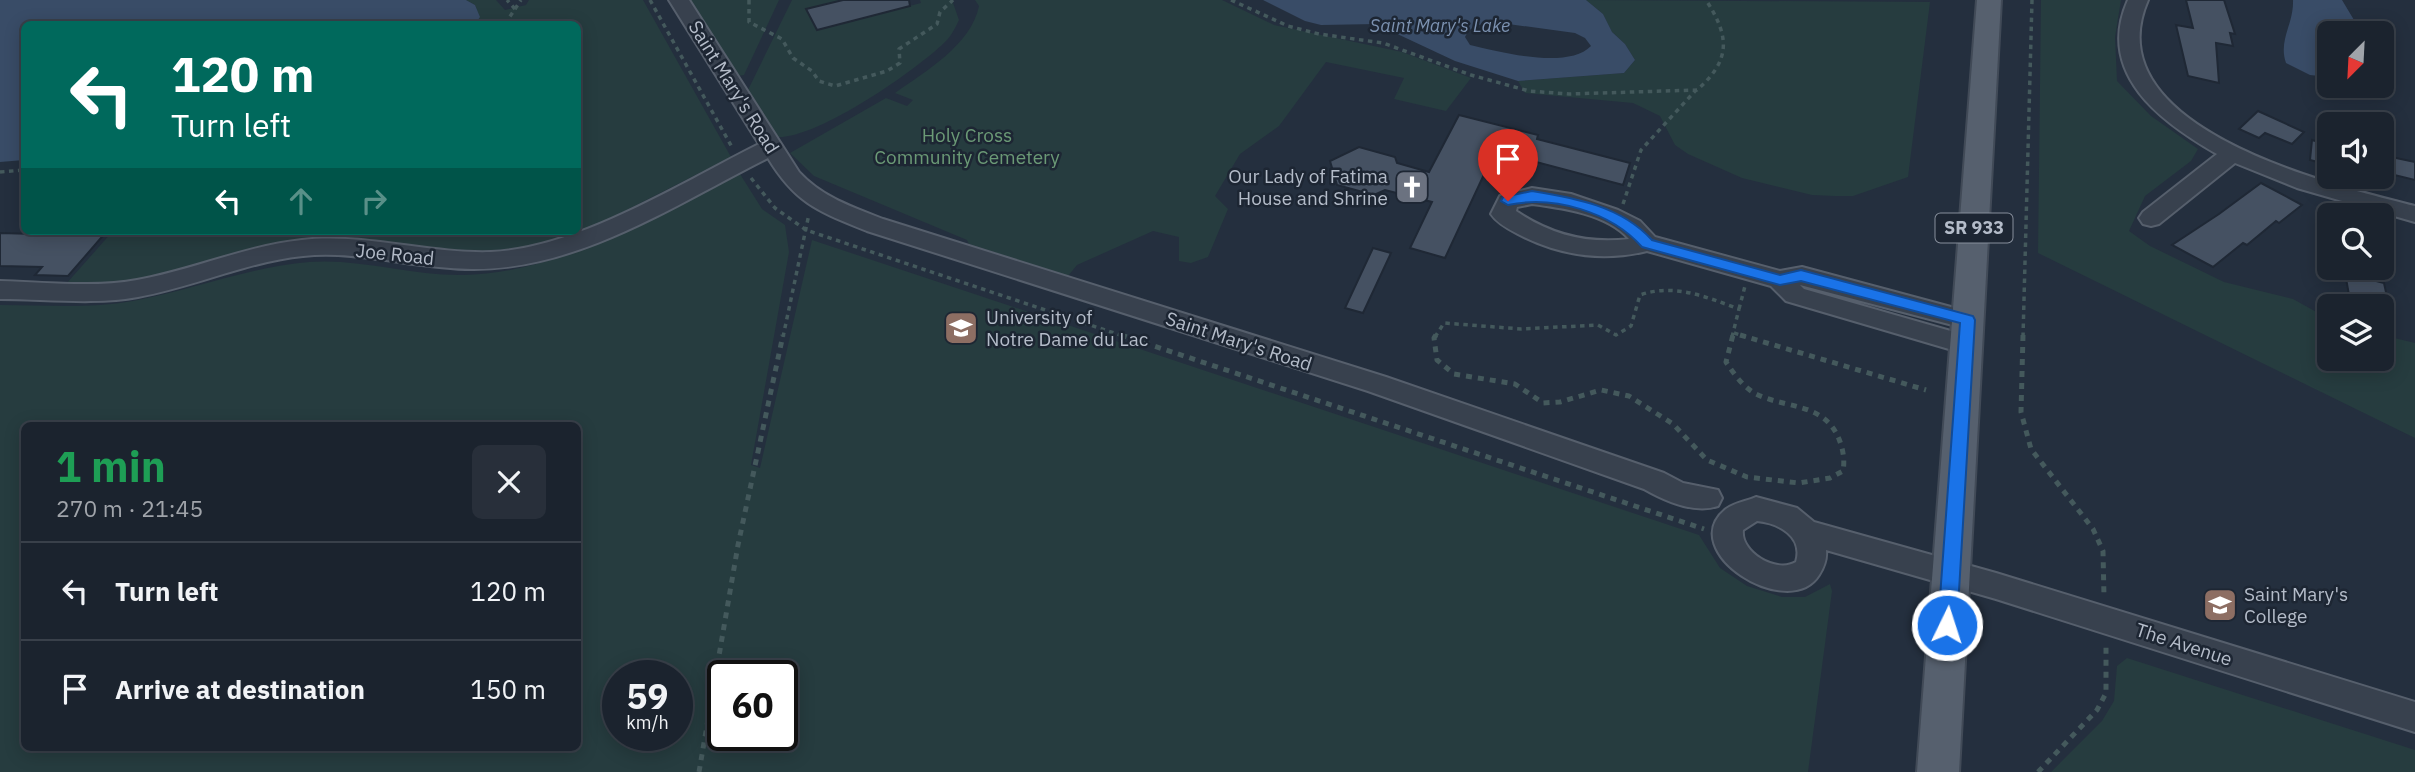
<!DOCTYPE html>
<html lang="en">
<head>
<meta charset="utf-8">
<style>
	body { margin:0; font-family:"IBM Plex Sans",sans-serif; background:#282f3a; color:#f1f3f6; height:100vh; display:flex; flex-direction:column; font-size:26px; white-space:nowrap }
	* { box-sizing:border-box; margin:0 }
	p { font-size:23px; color:#a0a4aa }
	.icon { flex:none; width:38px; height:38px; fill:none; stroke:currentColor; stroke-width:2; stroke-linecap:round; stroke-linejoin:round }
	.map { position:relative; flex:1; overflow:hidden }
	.sheet { position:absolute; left:21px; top:422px; width:560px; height:329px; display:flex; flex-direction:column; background:#1b232e; border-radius:10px; box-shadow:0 4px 18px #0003,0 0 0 2px #39404a }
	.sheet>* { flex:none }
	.banner { position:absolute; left:21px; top:21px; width:560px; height:214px; border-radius:10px; box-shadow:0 4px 18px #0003,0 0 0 2px #39404a; background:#00695c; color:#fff; overflow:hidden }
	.needle { width:46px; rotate:204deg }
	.buttons { position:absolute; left:2317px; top:21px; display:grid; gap:14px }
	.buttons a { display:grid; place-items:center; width:77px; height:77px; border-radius:10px; background:#1b232e; box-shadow:0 4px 18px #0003,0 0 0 2px #39404a; font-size:35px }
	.speed { position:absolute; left:602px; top:660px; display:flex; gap:14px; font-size:35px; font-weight:700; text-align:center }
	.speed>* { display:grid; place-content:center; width:91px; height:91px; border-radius:50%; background:#1b232e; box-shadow:0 4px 18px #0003,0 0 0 2px #39404a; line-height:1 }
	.speed small { font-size:18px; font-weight:400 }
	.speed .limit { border:4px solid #111; border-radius:10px; background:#fff; color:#111 }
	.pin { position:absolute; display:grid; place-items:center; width:60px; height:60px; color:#fff; margin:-72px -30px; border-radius:50% 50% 50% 0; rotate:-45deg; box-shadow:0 0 7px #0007 }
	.pin .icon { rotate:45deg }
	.me { position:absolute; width:77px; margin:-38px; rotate:4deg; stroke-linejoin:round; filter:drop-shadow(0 0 5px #0008) }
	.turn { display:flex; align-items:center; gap:24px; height:147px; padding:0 35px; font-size:32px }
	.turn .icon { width:91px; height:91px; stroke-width:2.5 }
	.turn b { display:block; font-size:49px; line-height:60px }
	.lanes { display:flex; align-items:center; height:66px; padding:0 35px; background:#0003; justify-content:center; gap:35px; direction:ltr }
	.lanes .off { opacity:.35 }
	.round { display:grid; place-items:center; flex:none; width:74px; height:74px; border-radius:10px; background:#282f3a }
	.overview { display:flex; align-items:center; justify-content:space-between; height:119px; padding:0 35px }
	h1 { font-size:42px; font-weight:800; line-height:52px; color:#1e9e55 }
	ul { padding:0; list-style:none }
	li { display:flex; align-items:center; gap:21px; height:98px; padding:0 35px; border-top:2px solid #39404a }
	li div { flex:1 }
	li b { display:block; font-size:26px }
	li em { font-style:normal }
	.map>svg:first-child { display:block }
	.green { fill:#263c3f; fill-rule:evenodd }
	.water { fill:#394c67; fill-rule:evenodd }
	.building { fill:#455162; stroke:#1f2835; stroke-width:2 }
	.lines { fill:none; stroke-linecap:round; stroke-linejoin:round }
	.minor-casing { stroke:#565f6c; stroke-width:4 }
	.major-casing { stroke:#414a57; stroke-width:4 }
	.path-far1 { stroke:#44595c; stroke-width:3.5; stroke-dasharray:4.5 4.5; stroke-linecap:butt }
	.path { stroke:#44595c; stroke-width:5; stroke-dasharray:6 6; stroke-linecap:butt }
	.minor { fill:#38414e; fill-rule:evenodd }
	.major { fill:#56606e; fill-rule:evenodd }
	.route { fill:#1a73e8; stroke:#114b97; stroke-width:2 }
	.labels { text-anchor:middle; stroke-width:5; stroke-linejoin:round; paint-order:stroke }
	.far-water-label { font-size:18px; font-style:italic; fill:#7c92b1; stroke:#1d2633 }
	.shield { fill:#1d2633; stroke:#878f9c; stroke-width:2 }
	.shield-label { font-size:18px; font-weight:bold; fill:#b4bcc9 }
	.street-label { font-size:19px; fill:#b4bcc9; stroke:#1d2633 }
	.park-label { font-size:19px; fill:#6b9a76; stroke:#1d2633 }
	.poi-label { font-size:19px; fill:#b4bcc9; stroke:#1d2633; text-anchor:start }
</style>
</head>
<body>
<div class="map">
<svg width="2415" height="772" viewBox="0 0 2415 772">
	<rect width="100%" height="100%" fill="#242f3e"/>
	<g class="green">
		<polygon points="466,0 496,0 505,10 526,5 529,0 643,0 731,157 601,223 578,231 578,24 475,24 479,16 475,5"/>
		<polygon points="690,0 779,0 744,75 737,76"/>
		<path d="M792 0H843L806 9 817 30 921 3 920 0H952L959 20C955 28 951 37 944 43 915 71 816 140 776 137L748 90Z"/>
		<path d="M975 0H1222L1274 25 1402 52 1471 78 1446 111 1394 99 1404 78 1326 62 1279 126 1240 154 1215 196 1228 209 1208 257 1191 263 1179 261V237L1153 231 1077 265 1068 276 969 244 967 240 814 176 790 153 886 98 907 106 913 100 895 93C926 71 971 45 979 6Z"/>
		<polygon points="1586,0 1930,2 1908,177 1853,196 1835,196 1812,195 1742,178 1688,154 1675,145 1660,116 1633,103 1525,93 1518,81 1624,73 1635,60 1625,44 1612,32 1603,14"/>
		<polygon points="2041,0 2121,0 2115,37 2117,81 2151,116 2198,149 2191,161 2145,196 2129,231 2150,246 2224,282 2293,299 2329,319 2329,359 2382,359 2382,335 2415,343 2415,438 2038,253"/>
		<path d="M740 174 762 209 785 225 789 252 751 465 760 468 812 240 1699 535 1720 568 1747 586 1782 597H1805L1830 584 1832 591 1808 772H0V305C43 305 90 309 133 301 192 290 249 267 309 262 360 258 412 276 463 275 554 274 661 216 740 174ZM24 425H578V747H24ZM618 676H677V735H618ZM723 676H782V735H723Z"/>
		<path d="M113 231H577C557 238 533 250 511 252 445 257 381 235 316 238 266 240 219 264 172 275 136 283 102 285 66 284Z"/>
		<polygon points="2127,658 2415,750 2415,772 2051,772 2102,721 2114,701 2117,666"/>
	</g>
	<g class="water">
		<polygon points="0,0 466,0 475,5 480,17 475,24 24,24 24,160 0,162"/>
		<path d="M1263 0H1586L1603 14 1612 32 1625 44 1635 60 1624 73 1518 81 1455 61 1376 24 1321 25 1305 21ZM1501 23 1575 33 1585 38 1591 46C1568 70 1500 52 1470 45L1465 37C1472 22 1486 24 1501 23Z"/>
		<path d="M2293 0H2342L2354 20 2357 33H2329V77L2310 75 2286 63C2278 40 2294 24 2293 0Z"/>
	</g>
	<g class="building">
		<polygon points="843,0 909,0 910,6 817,30 806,9"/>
		<polygon points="2186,0 2224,0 2235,34 2230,33 2233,46 2216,43 2219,83 2188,76 2176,25 2193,28"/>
		<polygon points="2258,111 2304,132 2292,144 2265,133 2259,138 2239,129"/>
		<polygon points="1459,115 1538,135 1537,139 1630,163 1623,185 1495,151 1445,258 1410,248 1432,202 1385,190 1374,195 1337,185 1330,161 1359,147 1395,157 1397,163 1429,172"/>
		<polygon points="2312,140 2329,145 2329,165 2310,160"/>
		<polygon points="2382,155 2415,162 2415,180 2382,172"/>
		<polygon points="2261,183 2302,205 2279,223 2276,221 2247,245 2243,243 2213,267 2172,245 2219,214"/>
		<polygon points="75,231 107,231 68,276 35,275 42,267 0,266 0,233 71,235"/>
		<polygon points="1373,248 1391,253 1363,313 1345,308"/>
		<polygon points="2345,273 2384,283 2389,306 2351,306"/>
	</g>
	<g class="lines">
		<g class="minor-casing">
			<g id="minor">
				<path d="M669 0H689L799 172C822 197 852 207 883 219L1386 377 1664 473 1683 483 1718 490 1722 498 1718 506C1694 514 1665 501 1644 489L1368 391 867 231C818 211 796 204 768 158 676 204 579 270 472 269 416 269 359 250 303 256 246 262 194 287 138 297 96 305 43 299 0 299V281C43 282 95 288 137 280 193 270 245 246 302 240 365 233 428 254 491 252 579 248 681 183 759 144Z"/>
				<path d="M2128 0H2148C2092 128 2332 185 2415 206V222L2297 188 2235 163 2159 224 2151 226 2143 224 2139 218 2143 212 2217 154C2161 122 2095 74 2128 0Z"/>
				<path d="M1532 188 1571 194 1618 210 1640 221 1655 237 1780 271 1802 267 1977 314 1981 320 1977 326 1968 329 1800 285 1804 289 1975 338 1979 345 1975 352 1966 354 1786 301 1771 286 1647 251C1602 262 1558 255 1518 234 1508 229 1497 223 1491 214L1500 196ZM1532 204C1563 208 1607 214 1629 239 1587 244 1551 235 1516 211L1517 207Z"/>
				<path d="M1756 497 1797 508 1814 522 1996 573 2415 702V732L1996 599 1826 550C1827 559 1824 567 1819 575 1789 623 1674 551 1726 509 1734 503 1747 501 1756 497ZM1757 521C1778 523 1804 536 1796 562 1776 574 1740 552 1743 530Z"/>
			</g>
		</g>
		<g class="major-casing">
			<polygon id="major" points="1977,0 2001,0 1959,772 1917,772"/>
		</g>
		<g class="path-far1">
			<polyline points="650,0 733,149"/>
			<polyline points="749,0 749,22 782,39 793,58 812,71 819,81 835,86 887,71 900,63 899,49 937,24 940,12 953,0"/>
			<path d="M1231 0 1288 26 1319 34 1383 43 1471 75 1529 91 1569 94 1697 90C1731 60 1730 37 1706 0"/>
			<polyline points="515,9 521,0"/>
			<polyline points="505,24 515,9 507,0"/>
			<polyline points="0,172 24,170"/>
			<polyline points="751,178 775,208 806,230 1126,337"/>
			<polyline points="1623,204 1641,150 1696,90"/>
			<polyline points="1739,309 1745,286"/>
			<polyline points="1734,333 1746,337"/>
			<polyline points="783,337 809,214"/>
			<path d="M1435 337 1444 323 1521 329 1598 325 1616 335 1631 326 1640 295C1675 283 1706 297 1739 309"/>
			<polyline points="1732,337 1739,309"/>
			<polyline points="2023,337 2032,0"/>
		</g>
		<g class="path">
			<polyline points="1121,335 1704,529"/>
			<path d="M1436 335 1434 338 1437 360 1454 374 1515 384 1543 403 1560 402 1601 390 1629 396 1673 424 1707 460 1747 477 1799 483 1830 478 1843 471C1845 460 1843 449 1839 439 1824 402 1786 409 1756 394 1743 387 1734 374 1726 362L1733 335"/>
			<polyline points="1740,335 1926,390"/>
			<polyline points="2023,335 2021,412 2031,449 2093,529 2103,551 2104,597"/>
			<polyline points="699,772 738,545 783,335"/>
			<polyline points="2038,772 2097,710 2106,693 2106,645"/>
		</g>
		<use href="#minor" class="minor"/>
		<use href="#major" class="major"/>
	</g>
	<path class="route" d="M1532 191C1575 198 1621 206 1652 240L1780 275 1801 270 1973 316 1975 320 1957 625 1954 631 1947 633 1941 631 1938 625 1960 323 1801 281 1780 285 1642 247C1611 212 1554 195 1508 205L1501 201 1503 197Z"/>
	<defs>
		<g id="church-square" transform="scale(1.75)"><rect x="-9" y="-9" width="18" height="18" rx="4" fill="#6b7280" stroke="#1d2633"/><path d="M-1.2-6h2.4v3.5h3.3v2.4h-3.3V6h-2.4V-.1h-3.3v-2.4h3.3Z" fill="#fff"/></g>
		<g id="university-square" transform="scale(1.75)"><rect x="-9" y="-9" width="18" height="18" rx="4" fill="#8d6e63" stroke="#1d2633"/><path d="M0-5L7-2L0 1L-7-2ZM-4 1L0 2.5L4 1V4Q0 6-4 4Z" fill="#fff"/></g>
	</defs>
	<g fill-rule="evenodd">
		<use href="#church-square" x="1412" y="187"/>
		<use href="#university-square" x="961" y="328"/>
		<use href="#university-square" x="2220" y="605"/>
	</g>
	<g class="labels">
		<g class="far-water-label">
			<text x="1440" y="32">Saint Mary's Lake</text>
		</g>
		<rect class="shield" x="1935.5" y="213.5" width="77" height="29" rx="5"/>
		<g class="shield-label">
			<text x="1974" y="234">SR 933</text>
		</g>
		<g class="street-label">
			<text transform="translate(734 87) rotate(58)" y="7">Saint Mary's Road</text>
			<text transform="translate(395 254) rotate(6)" y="7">Joe Road</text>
			<text transform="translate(1239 341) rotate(18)" y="7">Saint Mary's Road</text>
			<text transform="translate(2184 644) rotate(18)" y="7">The Avenue</text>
		</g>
		<g class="park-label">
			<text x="967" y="142">Holy Cross<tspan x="967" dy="22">Community Cemetery</tspan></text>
		</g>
		<g class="poi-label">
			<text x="1388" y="183" text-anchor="end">Our Lady of Fatima<tspan x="1388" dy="22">House and Shrine</tspan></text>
			<text x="986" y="324">University of<tspan x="986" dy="22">Notre Dame du Lac</tspan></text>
			<text x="2244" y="601">Saint Mary's<tspan x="2244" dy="22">College</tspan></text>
		</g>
	</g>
</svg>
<div class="buttons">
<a><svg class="needle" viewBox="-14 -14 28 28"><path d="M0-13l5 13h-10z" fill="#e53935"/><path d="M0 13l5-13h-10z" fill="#a0a4aa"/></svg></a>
<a><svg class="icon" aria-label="sound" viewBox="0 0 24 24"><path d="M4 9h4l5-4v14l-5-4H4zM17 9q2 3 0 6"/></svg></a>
<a><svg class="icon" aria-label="search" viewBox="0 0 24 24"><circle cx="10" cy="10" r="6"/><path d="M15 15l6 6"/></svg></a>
<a><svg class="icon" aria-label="layers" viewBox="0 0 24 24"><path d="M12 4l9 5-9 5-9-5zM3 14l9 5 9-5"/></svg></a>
</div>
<div class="speed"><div>59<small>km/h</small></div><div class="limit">60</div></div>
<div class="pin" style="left:1508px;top:201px;background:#d93025"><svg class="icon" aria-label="arrive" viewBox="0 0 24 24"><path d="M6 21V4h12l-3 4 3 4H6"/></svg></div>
<svg class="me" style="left:1947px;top:625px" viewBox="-20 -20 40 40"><circle r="17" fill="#1a73e8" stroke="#fff" stroke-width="3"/><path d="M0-11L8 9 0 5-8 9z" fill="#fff"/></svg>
<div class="banner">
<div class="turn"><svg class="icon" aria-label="left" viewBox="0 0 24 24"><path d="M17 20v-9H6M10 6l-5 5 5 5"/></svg><div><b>120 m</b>Turn left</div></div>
<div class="lanes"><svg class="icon" aria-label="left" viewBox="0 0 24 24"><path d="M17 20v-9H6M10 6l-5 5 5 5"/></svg><svg class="icon off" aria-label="ahead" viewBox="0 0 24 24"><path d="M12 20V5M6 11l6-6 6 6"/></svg><svg class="icon off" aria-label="right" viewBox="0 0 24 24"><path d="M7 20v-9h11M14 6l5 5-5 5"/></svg></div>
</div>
<section class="sheet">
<div class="overview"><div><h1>1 min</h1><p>270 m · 21:45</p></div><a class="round"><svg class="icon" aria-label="close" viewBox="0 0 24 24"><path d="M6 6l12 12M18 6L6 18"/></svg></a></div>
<ul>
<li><svg class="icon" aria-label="left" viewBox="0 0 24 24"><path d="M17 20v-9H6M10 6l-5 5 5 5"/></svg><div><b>Turn left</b></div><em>120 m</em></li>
<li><svg class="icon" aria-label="arrive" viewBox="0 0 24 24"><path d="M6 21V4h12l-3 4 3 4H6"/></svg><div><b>Arrive at destination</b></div><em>150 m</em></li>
</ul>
</section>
</div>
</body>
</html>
